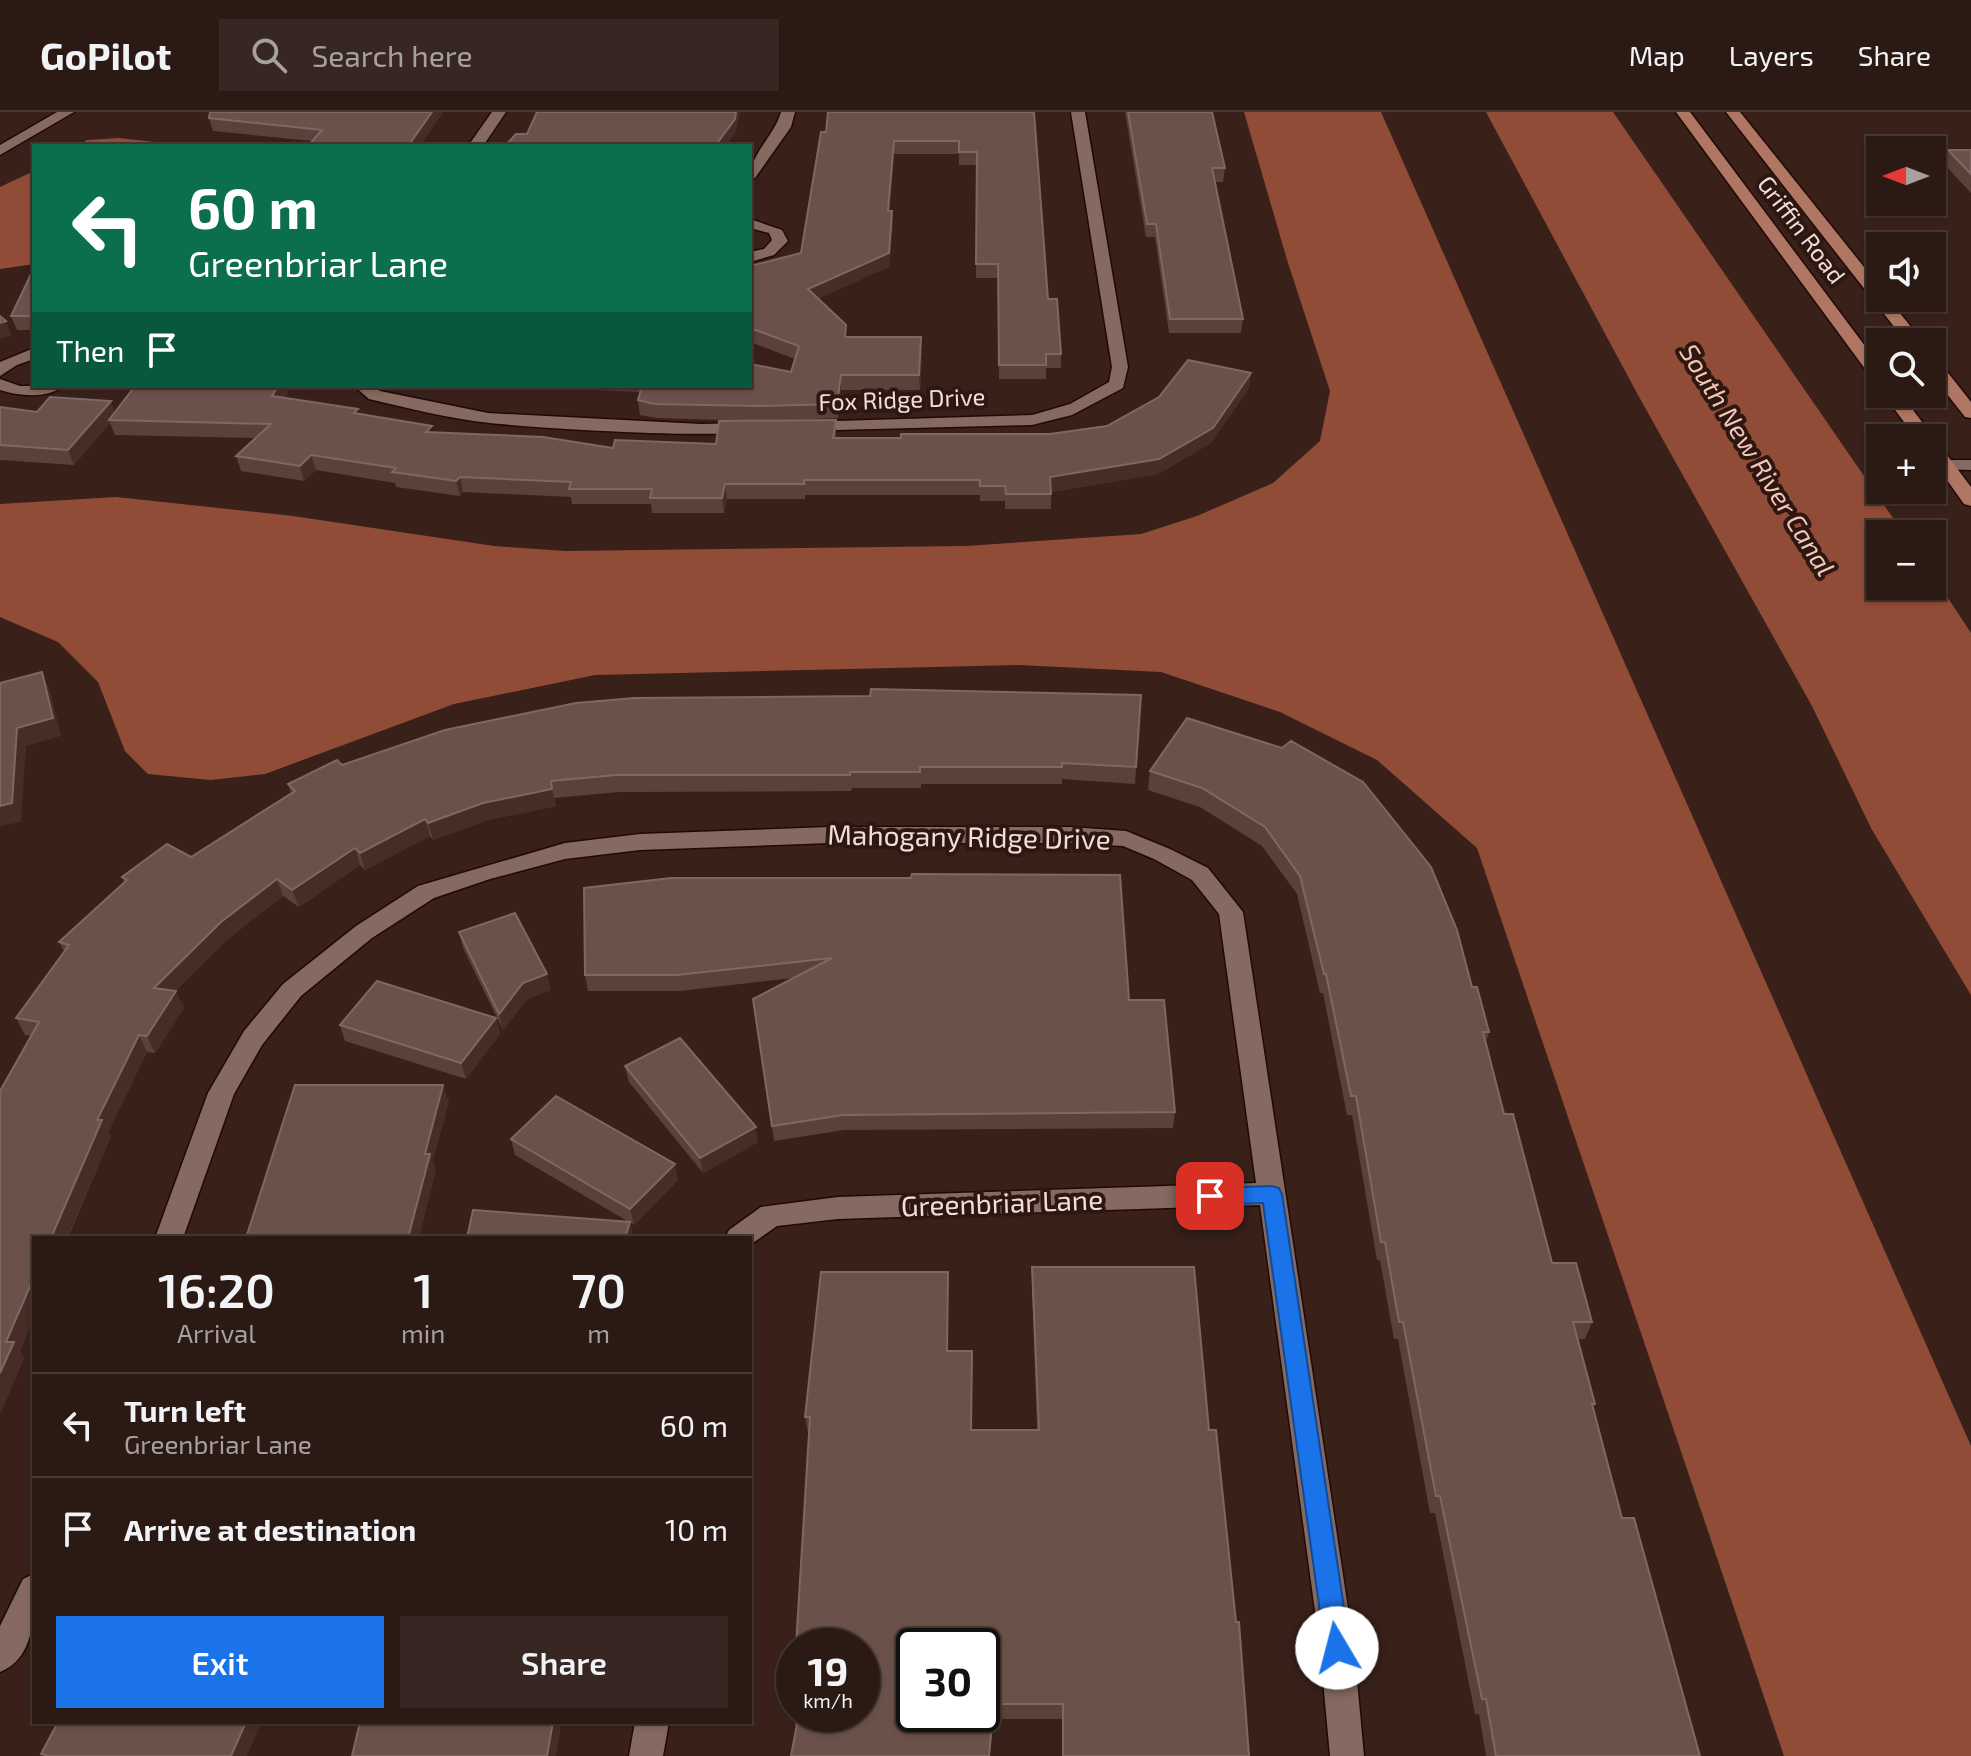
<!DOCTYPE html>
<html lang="en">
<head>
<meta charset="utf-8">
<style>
	body { margin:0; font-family:"Exo 2",sans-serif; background:#372622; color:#f1f3f6; height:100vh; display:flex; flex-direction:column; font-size:30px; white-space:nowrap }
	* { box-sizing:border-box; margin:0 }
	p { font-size:26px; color:#a6a0a0 }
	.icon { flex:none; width:44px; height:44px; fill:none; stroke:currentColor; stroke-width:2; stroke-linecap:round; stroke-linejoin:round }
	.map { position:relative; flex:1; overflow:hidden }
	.side { position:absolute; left:32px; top:1124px; width:720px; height:488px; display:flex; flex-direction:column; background:#2b1914; border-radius:0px; box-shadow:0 2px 6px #0004,0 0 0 2px #473834 }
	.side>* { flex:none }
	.banner { position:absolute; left:32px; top:32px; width:720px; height:244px; border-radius:0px; box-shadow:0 2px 6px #0004,0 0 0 2px #473834; background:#0b6e4f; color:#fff; overflow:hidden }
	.needle { width:52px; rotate:270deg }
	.tools { position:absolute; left:1866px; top:24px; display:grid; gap:16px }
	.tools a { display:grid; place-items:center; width:80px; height:80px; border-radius:0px; background:#2b1914; box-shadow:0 2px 6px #0004,0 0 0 2px #473834; font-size:40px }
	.speed { position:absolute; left:776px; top:1516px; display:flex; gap:16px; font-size:40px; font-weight:700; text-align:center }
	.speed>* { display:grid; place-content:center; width:104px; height:104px; border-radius:50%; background:#2b1914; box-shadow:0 2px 6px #0004,0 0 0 2px #473834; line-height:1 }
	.speed small { font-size:20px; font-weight:400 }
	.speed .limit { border:4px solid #111; border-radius:12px; background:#fff; color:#111 }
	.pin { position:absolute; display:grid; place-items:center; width:68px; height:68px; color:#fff; margin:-34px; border-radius:16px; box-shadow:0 4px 12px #0006 }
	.me { position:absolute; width:88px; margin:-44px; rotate:352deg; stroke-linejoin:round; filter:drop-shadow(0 0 6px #0008) }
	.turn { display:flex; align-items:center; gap:28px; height:168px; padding:0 24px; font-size:36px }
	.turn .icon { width:104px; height:104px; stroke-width:2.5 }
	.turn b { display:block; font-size:56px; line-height:68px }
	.then { display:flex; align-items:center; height:76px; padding:0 24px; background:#0003; gap:16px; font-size:30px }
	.eta { display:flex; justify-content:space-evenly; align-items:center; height:136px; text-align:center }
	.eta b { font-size:48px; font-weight:600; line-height:56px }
	.button { display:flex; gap:16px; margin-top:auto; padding:16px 24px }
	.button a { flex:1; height:92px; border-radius:0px; background:#1a73e8; color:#fff; font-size:32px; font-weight:600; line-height:92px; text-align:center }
	.button a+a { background:#372622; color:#f1f3f6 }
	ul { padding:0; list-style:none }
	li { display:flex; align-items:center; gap:24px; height:104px; padding:0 24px; border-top:2px solid #473834 }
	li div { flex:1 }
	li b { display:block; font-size:30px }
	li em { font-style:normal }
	header { display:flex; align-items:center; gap:48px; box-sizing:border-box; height:112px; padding:0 40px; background:#2b1914; border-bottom:2px solid #473834 }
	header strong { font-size:38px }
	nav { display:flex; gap:44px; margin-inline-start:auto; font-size:28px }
	.search { width:560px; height:72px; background:#372622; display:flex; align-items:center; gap:20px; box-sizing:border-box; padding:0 28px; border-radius:0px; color:#a6a0a0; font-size:30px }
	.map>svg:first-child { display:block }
	.water { fill:#914c37 }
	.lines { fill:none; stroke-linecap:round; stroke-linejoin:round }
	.street-casing { stroke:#1f0a05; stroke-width:3 }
	.primary-casing { stroke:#1f0a05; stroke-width:3 }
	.street { fill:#866960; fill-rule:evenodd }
	.primary { fill:#af7664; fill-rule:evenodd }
	.wall { fill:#5a4139 }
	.shaded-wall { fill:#462d25 }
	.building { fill:#6a524a; stroke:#7f6861; stroke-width:2; fill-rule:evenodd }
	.route { fill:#1a73e8; stroke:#114b97; stroke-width:2 }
	.labels { text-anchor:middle; stroke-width:8; stroke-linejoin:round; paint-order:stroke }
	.far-street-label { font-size:24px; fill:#efded9; stroke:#2f1711 }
	.far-water-label { font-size:26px; font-style:italic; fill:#f1c7ba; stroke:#2f1711 }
	.street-label { font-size:28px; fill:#efded9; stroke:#2f1711 }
</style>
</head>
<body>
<header>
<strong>GoPilot</strong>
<div class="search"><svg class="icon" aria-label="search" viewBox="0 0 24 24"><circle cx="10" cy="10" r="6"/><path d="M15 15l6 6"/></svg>Search here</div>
<nav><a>Map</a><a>Layers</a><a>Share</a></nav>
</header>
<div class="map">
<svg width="1971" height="1644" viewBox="0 0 1971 1644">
	<rect width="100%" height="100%" fill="#39211a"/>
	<g class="water">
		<polygon points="1244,0 1381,0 1971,1334 1971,1644 1784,1644 1477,736 1377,648 1280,600 1161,560 1019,553 595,563 454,592 265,662 211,668 148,662 125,639 98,570 58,530 0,505 0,392 116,385 293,404 494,434 565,439 966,434 1141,422 1197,404 1273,371 1320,329 1330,279 1288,151"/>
		<polygon points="1486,0 1613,0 1904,422 1880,422 1880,474 1932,474 1932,462 1971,521 1971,883 1871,716 1812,594 1638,283"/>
		<polygon points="119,26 190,34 78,34 87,28"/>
		<polygon points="34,59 34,152 0,157 0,75"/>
	</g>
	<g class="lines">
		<g class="street-casing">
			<g id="street">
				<polygon points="57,0 74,0 0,43 0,33"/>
				<polygon points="492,0 506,0 483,34 468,34"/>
				<path d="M781 0H795L791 15 755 66 750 67C750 41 774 25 781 0Z"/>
				<polygon points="1071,0 1085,0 1128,255 1123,276 1072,303 1032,313 798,319 795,315 804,310 1032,303 1070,292 1109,270 1112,255"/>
				<polygon points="750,107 782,118 788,129 774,143 750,150 750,140 764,137 772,128 769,121 750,116"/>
				<polygon points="34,236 34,247 17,253 0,264 0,250"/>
				<path d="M0 267 20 274H63C49 287 18 284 0 278Z"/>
				<path d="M354 274H373L380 279 488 301 701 312 751 311 760 316C746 330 524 315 490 311 450 307 408 296 369 287Z"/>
				<polygon points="1945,348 1971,348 1971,358 1939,357 1936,353 1939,349"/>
				<polygon points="830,715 1071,715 1126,719 1170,737 1208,756 1243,800 1354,1536 1364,1644 1330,1644 1320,1536 1260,1093 838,1107 777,1114 750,1133 750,1126 725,1126 729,1118 761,1095 838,1085 1256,1071 1219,802 1192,768 1154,747 1123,734 1071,731 830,731 640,738 565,747 490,767 434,786 372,826 301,884 262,933 234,982 183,1126 155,1126 208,981 244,919 283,872 356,814 418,774 565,731 640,722"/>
				<path d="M34 1462C34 1496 38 1545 0 1560V1514L23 1467Z"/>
				<polygon points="635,1610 669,1610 663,1644 629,1644"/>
			</g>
		</g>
		<g class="primary-casing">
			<g id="primary">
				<polygon points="1676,0 1690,0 1880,254 1880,270 1874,269"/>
				<polygon points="1726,0 1740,0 1880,175 1880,186 1888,186 1923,230 1906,230"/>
				<polygon points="1932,247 1938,248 1971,290 1971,306 1965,305 1932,263"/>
				<polygon points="1883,282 1901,282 1934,326 1932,329 1932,326 1916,326"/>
				<polygon points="1932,330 1938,331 1971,375 1971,394 1964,392 1932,347"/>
			</g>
		</g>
		<use href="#street" class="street"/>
		<use href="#primary" class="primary"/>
	</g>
	<g class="wall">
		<polygon points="210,0 443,0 420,34 308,34 312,29 213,19 209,6"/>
		<polygon points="1034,0 1048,187 1061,242 1061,256 1046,256 1046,267 999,267 998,166 976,166 977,53 959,53 959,42 894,42 889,99 893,113 889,155 818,186 847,225 922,239 920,278 841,278 838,306 768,309 836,308 836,326 901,326 1050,322 1107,314 1249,276 1211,331 1158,362 1051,380 1051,397 1005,397 1005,389 980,389 980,383 805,383 805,387 727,387 724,401 652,401 651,392 572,392 571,385 463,380 460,384 396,375 395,371 316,358 304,369 241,359 236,344 255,326 115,323 110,311 74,353 0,348 0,295 37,300 115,301 135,274 288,274 289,279 285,285 359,302 433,320 613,336 716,332 756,309 656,306 640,303 638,288 640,280 508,274 750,274 791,260 795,247 750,230 750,154 801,141 821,20"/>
		<polygon points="1125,0 1212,0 1225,56 1223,70 1214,70 1243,207 1241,221 1169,221 1155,125 1146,125"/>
		<polygon points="1948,38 1971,38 1971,81 1943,51"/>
		<polygon points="34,160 34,218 17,218 11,204"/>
		<polygon points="1141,583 1135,672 1062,667 1062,672 921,672 921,676 852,676 851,679 619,680 554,686 556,694 488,708 433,728 430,724 365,758 360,753 299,795 283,784 228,827 175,879 184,896 155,941 147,940 108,1020 111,1024 20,1239 24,1246 0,1302 31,924 25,923 16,906 64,839 59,830 124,771 122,765 191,745 291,681 288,672 342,653"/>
		<polygon points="1187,606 1472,875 1489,920 1486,930 1504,1002 1552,1151 1592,1210 1585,1227 1578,1227 1595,1292 1593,1296 1622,1406 1700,1644 1486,1644 1479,1602 1475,1602 1435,1401 1430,1401 1398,1227 1394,1227 1380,1148 1377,1148 1352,1003 1347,1003 1323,881 1320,881 1297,782 1262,734 1200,695 1148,678 1150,659"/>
		<polygon points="584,776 1129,888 1175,1000 1173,1016 844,1018 774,1029 753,887 793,866 680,879 588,879 585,863"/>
		<polygon points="459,820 551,878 527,887 503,918 463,836"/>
		<polygon points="496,906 500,922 466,967 345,929 340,913"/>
		<polygon points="625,954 758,1030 703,1061 629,970"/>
		<polygon points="511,1027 678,1068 634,1113 630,1110 633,1126 629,1110 515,1043"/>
		<polygon points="1032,1155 1209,1318 1249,1644 1062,1644 1062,1607 994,1607 795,1614 793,1600 794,1574 794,1602 862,1602 805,1305 948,1177 947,1239 972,1318 1037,1318 1032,1172"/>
	</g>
	<g class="shaded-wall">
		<polygon points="432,0 443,0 420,34 408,34"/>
		<polygon points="736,0 740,0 736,20 726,34 715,34"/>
		<polygon points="894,29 894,42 888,113 888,99"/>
		<polygon points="892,99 893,113 889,155 809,191 808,177"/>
		<polygon points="6,209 12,223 0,227 0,211"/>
		<polygon points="921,225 922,239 920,278 919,263"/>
		<polygon points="1251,261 1249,276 1211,331 1158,362 1050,380 1050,365"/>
		<polygon points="841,263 841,278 838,306 837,292"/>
		<polygon points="278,274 288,274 289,279 276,298 272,284"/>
		<polygon points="111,289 116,304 109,308 110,311 74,353 68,338"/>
		<polygon points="311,343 316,358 304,369 300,354"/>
		<polygon points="460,365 463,380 460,384 456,369"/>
		<polygon points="725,372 727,387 724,401 722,386"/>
		<polygon points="42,560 50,578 61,624 26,634 21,710 0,714 0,694 17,616"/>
		<polygon points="552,677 556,694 488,708 433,728 428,711 483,691"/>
		<polygon points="425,707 430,724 365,758 360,741"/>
		<polygon points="355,736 360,753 299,795 292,778"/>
		<polygon points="277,767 283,784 228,827 161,893 154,876 221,810"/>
		<polygon points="547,862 551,878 527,887 503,918 499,902 523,871"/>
		<polygon points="176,879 184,896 155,941 147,924"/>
		<polygon points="496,906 500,922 466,967 461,951"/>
		<polygon points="139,923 147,940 108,1020 111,1024 67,1126 51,1126 97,1008"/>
		<polygon points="443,973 449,990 433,1049 436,1058 419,1126 408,1126 425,1042"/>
		<polygon points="756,1015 758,1030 703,1061 700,1046"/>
		<polygon points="675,1052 678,1068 634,1113 630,1097"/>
		<polygon points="630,1110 633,1126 625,1126"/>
		<polygon points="34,1165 34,1205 20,1239 24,1246 0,1302 0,1261 6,1230"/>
		<polygon points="246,1610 262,1610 247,1644 231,1644"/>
		<polygon points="553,1610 562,1610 556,1644 547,1644"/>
	</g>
	<g class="building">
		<polygon points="210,0 432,0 408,34 308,34 322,18 209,6"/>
		<polygon points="537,0 736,0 735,7 715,34 505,34 516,22 527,22"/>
		<polygon points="828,0 1034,0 1048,187 1057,187 1061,242 1046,242 1046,253 999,253 998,152 976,152 977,40 959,40 959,29 894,29 888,99 892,99 889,141 808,177 846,213 845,225 921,225 919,263 841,263 837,292 759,294 654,292 638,288 642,274 750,274 750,252 791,260 799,234 750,216 750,154 801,141 821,20 826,20"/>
		<polygon points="1128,0 1212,0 1225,56 1212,56 1243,207 1170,207 1156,112 1147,112"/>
		<polygon points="1948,38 1971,38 1971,62"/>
		<polygon points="32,160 34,160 34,204 11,204"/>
		<polygon points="0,204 6,209 0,211"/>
		<polygon points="1188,248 1251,261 1213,316 1159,347 1050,365 1051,382 1006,382 1005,374 980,374 980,368 804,368 804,372 725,372 722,386 650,386 652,377 569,377 571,370 460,365 456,369 392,360 396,356 311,343 300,354 236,344 271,312 109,308 135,274 278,274 272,284 358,297 354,301 432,314 426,320 543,325 613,336 615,328 716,332 719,309 836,308 833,326 901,326 901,322 1050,322 1107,314 1159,285"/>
		<polygon points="50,285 111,289 68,338 0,333 0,295 37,300"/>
		<polygon points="42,560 53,606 17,616 12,691 0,694 0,571"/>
		<polygon points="871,577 1141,583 1136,655 1062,651 1062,655 920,655 920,660 850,660 850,663 616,663 551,669 552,677 483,691 428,711 425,707 360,741 355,736 292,778 277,767 221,810 154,876 176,879 147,924 139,923 97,1008 102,1008 51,1126 34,1126 34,1165 6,1230 14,1230 0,1261 0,979 39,910 16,906 69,833 59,830 127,768 122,765 167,732 191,745 295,679 288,672 337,648 342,653 445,618 576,591 635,586 870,584"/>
		<polygon points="1187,606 1282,636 1291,629 1363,670 1431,755 1457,818 1472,875 1477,875 1489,920 1483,920 1504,1002 1513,1002 1552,1151 1576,1151 1592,1210 1573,1210 1595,1292 1592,1292 1622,1406 1634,1406 1700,1644 1496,1644 1486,1587 1482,1587 1440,1384 1436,1384 1403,1210 1399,1210 1385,1130 1381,1130 1356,984 1351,984 1326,862 1324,862 1300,764 1265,715 1202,676 1150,659"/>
		<polygon points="912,762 1120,763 1129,888 1164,888 1175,1000 843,1003 772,1014 753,887 832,846 677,863 585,863 584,776 671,766 911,766"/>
		<polygon points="515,801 547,862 523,871 499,902 459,820"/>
		<polygon points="377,869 496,906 461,951 340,913"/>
		<polygon points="680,926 756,1015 700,1046 625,954"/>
		<polygon points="295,973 443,973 425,1042 430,1042 408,1126 246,1126"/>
		<polygon points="556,984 675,1052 630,1097 511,1027"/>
		<polygon points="473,1098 630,1110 625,1126 467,1126"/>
		<path d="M1032 1155H1194L1209 1318H1216L1236 1510H1239L1249 1644H1063V1592H994L989 1644H791L799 1602H862V1534H796L810 1305H805L821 1160H948L947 1239H972L971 1318H1039ZM914 1534H982V1602H914Z"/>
		<polygon points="58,1610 246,1610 231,1644 45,1644 46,1643 41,1642"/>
		<polygon points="360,1610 553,1610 547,1644 352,1644"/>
	</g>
	<polygon class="route" points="1272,1074 1279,1076 1282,1082 1350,1536 1346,1545 1337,1548 1328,1545 1325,1536 1263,1091 1210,1093 1203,1090 1200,1084 1203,1078 1210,1076"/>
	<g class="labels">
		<g class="far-street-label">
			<text transform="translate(1801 118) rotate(53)" y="8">Griffin Road</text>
			<text transform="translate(902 288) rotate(-2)" y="8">Fox Ridge Drive</text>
		</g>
		<g class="far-water-label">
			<text transform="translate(1757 348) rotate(58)" y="9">South New River Canal</text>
		</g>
		<g class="street-label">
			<text transform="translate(969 725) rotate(1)" y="10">Mahogany Ridge Drive</text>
			<text transform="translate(1002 1091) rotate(-2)" y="10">Greenbriar Lane</text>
		</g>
	</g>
</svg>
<div class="tools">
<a><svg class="needle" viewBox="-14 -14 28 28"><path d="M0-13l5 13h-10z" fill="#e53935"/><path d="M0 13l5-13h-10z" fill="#a6a0a0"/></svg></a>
<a><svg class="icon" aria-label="sound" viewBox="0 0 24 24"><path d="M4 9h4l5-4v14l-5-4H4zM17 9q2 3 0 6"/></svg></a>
<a><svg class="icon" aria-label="search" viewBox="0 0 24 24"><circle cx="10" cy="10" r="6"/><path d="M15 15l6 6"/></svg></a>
<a>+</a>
<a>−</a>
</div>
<div class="speed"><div>19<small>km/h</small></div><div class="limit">30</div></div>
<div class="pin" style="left:1210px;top:1084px;background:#d93025"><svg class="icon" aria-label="arrive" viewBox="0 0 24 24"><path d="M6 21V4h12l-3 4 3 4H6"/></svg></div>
<svg class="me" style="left:1337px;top:1536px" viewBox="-20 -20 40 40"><circle r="19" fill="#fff"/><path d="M0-13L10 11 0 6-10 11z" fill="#1a73e8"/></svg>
<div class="banner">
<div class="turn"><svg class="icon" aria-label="left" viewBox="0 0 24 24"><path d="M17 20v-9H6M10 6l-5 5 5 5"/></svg><div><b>60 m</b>Greenbriar Lane</div></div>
<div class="then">Then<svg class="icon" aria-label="arrive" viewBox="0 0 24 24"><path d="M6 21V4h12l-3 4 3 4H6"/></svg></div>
</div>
<section class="side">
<div class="eta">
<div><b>16:20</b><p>Arrival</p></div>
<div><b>1</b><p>min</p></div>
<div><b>70</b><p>m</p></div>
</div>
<ul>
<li><svg class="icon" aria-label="left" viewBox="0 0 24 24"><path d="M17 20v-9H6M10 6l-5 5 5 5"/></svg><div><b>Turn left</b><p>Greenbriar Lane</p></div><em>60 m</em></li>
<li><svg class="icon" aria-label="arrive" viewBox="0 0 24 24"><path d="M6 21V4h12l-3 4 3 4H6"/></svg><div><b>Arrive at destination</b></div><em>10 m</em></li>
</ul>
<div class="button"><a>Exit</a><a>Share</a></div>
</section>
</div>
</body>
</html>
